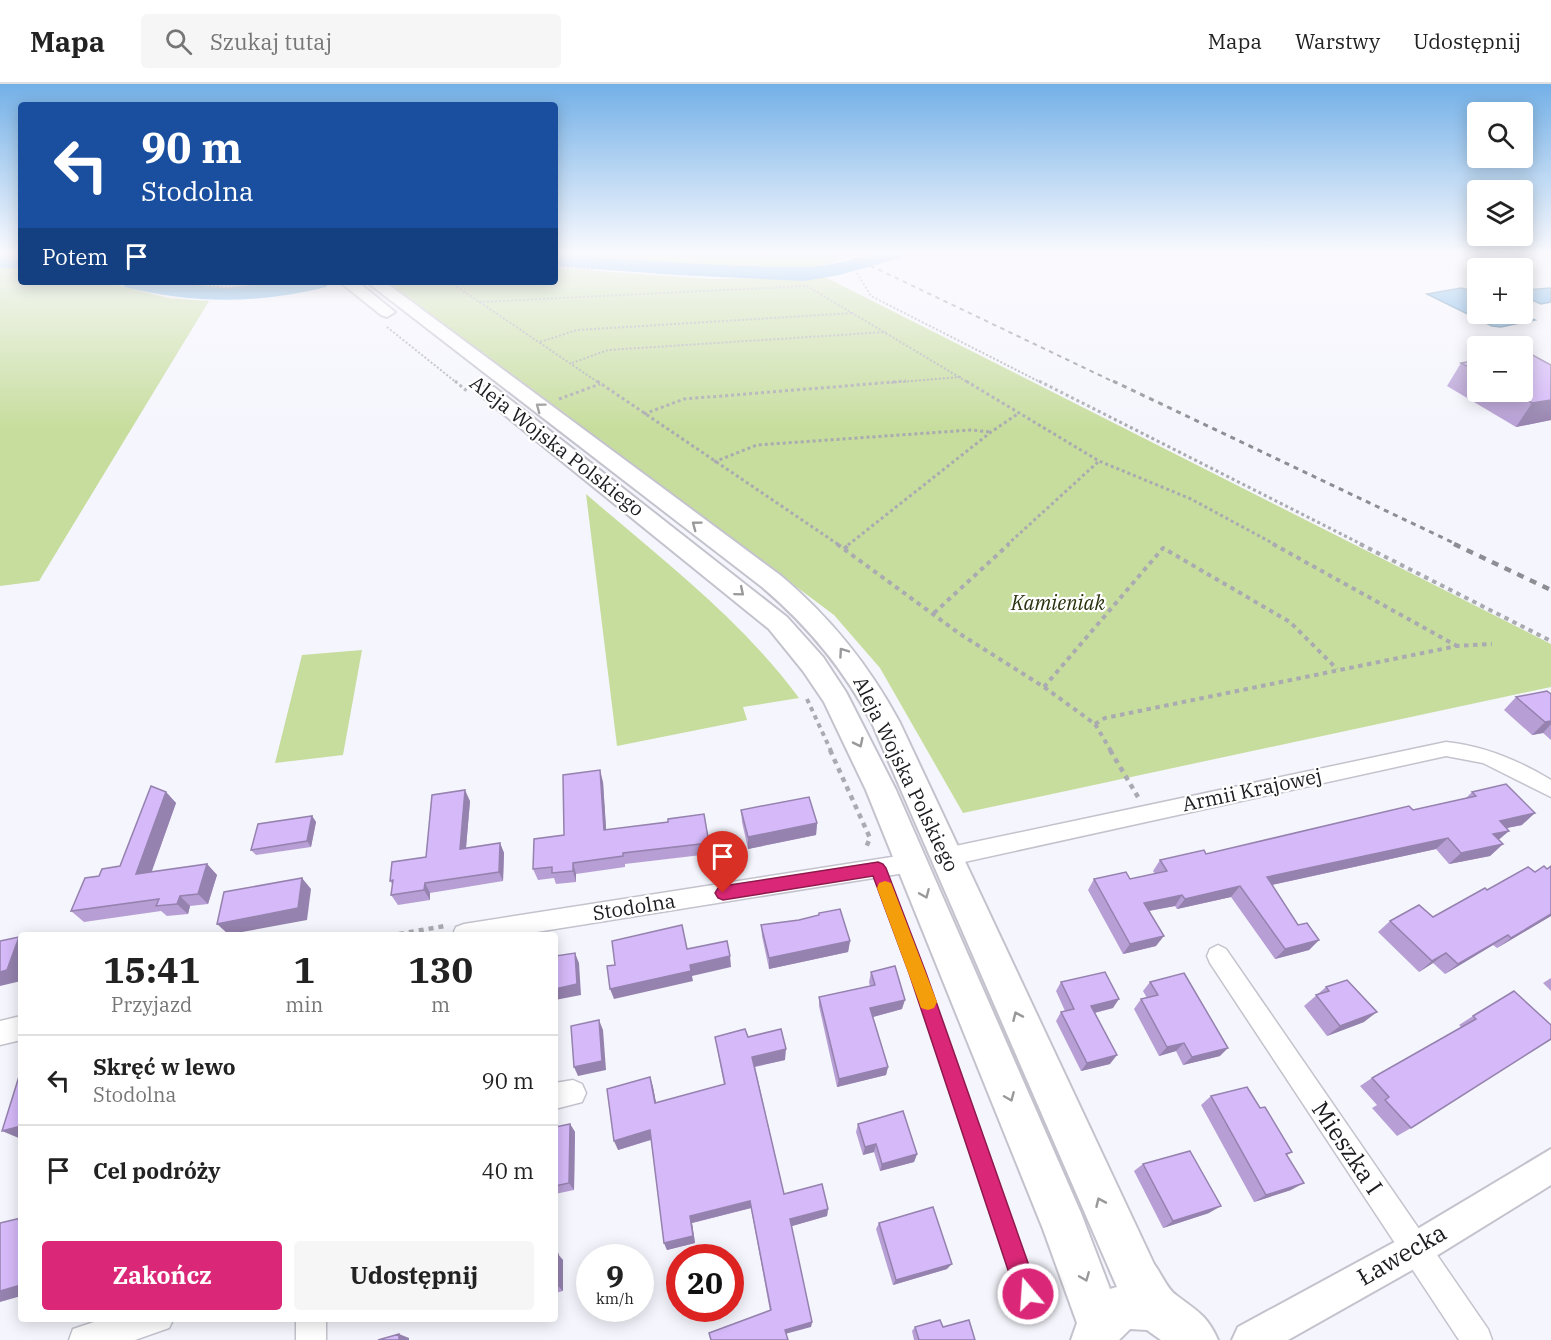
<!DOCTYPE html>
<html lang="pl">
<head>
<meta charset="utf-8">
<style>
	body { margin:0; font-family:"IBM Plex Serif",serif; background:#f6f6f6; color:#222; height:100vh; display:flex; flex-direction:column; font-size:22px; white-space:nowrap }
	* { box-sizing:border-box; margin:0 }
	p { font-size:20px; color:#767676 }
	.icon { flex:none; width:33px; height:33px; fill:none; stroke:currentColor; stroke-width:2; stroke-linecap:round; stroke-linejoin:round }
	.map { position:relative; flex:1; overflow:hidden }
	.side { position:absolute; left:18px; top:848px; width:540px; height:390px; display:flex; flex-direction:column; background:#fff; border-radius:6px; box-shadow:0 3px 15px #0003 }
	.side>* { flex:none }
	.hud { position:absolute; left:18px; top:18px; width:540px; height:183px; border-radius:6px; box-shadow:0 3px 15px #0003; background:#1a4fa0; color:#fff; overflow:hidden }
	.buttons { position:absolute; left:1467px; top:18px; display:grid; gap:12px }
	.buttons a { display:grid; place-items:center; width:66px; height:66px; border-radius:6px; background:#fff; box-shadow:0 3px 15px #0003; font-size:30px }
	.speed { position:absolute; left:576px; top:1160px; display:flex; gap:12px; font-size:30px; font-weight:700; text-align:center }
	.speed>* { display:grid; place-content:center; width:78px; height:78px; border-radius:50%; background:#fff; box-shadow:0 3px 15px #0003; line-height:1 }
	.speed small { font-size:15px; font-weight:400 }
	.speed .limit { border:9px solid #d22; background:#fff; color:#111 }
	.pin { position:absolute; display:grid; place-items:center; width:51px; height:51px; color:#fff; margin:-62px -26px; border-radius:50% 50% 50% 0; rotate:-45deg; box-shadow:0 0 6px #0007 }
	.pin .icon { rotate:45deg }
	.me { position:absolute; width:66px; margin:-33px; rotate:342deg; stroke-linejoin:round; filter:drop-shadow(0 0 4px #0008) }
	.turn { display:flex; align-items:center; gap:21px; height:126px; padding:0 24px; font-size:27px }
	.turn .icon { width:78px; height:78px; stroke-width:2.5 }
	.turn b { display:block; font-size:42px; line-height:51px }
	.then { display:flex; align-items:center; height:57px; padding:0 24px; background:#0003; gap:12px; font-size:22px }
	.eta { display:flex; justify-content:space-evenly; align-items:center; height:102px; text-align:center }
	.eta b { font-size:36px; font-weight:700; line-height:42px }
	.action { display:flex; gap:12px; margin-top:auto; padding:12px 24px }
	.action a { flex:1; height:69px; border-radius:6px; background:#db2777; color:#fff; font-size:24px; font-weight:700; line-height:69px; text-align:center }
	.action a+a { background:#f6f6f6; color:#222 }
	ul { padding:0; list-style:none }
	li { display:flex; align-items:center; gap:18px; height:90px; padding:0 24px; border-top:2px solid #e0e0e0 }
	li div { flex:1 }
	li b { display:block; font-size:22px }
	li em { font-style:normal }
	header { display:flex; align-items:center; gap:36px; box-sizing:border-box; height:84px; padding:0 30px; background:#fff; border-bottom:2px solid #e0e0e0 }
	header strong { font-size:28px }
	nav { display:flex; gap:33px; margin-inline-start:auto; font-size:21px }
	.search { width:420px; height:54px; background:#f6f6f6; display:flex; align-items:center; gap:15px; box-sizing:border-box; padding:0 21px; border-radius:6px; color:#767676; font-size:22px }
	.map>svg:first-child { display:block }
	.green { fill:#c7dd9d }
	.water { fill:#63abe6; stroke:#4e80ab; stroke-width:1.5 }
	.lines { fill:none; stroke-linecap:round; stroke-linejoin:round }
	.river { fill:#63abe6; fill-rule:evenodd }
	.service-casing { stroke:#c4c3cd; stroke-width:3 }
	.minor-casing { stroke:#c4c3cd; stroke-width:3 }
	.tertiary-casing { stroke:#c4c3cd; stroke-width:4 }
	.primary-casing { stroke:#c4c3cd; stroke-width:4 }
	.path-far3 { stroke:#aaaab1; stroke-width:2; stroke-dasharray:2 2; stroke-linecap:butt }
	.path-far2 { stroke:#aaaab1; stroke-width:3; stroke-dasharray:3 3; stroke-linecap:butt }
	.path-far1 { stroke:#aaaab1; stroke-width:4; stroke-dasharray:4.5 4.5; stroke-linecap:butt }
	.path { stroke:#aaaab1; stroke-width:4.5; stroke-dasharray:5 5; stroke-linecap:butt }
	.service { fill:#fff; fill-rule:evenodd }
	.minor { fill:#fff; fill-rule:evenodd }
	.tertiary { fill:#fff; fill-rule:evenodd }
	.primary { fill:#fff; fill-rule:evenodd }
	.rail-far2 { stroke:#8d8d93; stroke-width:2; stroke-dasharray:4.5 4.5; stroke-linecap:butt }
	.rail-far1 { stroke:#8d8d93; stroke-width:3; stroke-dasharray:5 5; stroke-linecap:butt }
	.rail { stroke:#8d8d93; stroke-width:4.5; stroke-dasharray:7 7; stroke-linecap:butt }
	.wall { fill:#b79fd5 }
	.shaded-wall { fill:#9582ae }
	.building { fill:#d5b9f8; stroke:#9582ae; stroke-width:1.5 }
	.oneway { stroke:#99999b }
	.route { fill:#db2777; stroke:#8e194d; stroke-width:1.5 }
	.slow { fill:#f59e0b }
	.labels { text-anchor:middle; stroke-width:4.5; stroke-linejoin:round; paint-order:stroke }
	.street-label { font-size:20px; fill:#1c1c20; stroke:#fff }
	.park-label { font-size:20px; font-style:italic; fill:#28320f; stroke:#fff }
	.near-street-label { font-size:24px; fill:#1c1c20; stroke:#fff }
</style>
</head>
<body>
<header>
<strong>Mapa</strong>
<div class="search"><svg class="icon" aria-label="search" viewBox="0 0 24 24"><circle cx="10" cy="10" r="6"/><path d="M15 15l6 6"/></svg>Szukaj tutaj</div>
<nav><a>Mapa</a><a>Warstwy</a><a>Udostępnij</a></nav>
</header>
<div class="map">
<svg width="1551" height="1256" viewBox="0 0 1551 1256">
	<rect width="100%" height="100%" fill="#f5f5fd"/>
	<g class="green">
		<polygon points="555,170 832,170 844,175 825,181 819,186 781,186 574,174 555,172"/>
		<polygon points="0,181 21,182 21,198 106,198 168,214 209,217 39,497 0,502"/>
		<polygon points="555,184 711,195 825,193 1551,560 1551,603 963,729 880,584 834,531 388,198 555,198"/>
		<path d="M586 410C660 474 741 535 799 614L743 623 747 636 617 662Z"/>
		<polygon points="362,566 343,671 275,679 302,571"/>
	</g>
	<g class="water">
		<polygon points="1461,204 1477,208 1478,230 1522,230 1535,236 1501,243 1492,242 1427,210"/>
		<polygon points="1551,204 1551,218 1541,220 1523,212 1523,206"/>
	</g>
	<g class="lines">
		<g class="river">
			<path d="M555 170C637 176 719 183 801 183 837 184 868 166 904 170L901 174 839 191 804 197 677 191 555 182Z"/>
			<rect x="0" y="172" width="21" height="12"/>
			<path d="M122 198H164L226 204 286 198H329L326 203C257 220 194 220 125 203Z"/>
		</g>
		<g class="service-casing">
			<polygon id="service" points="878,779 882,781 883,784 924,889 1034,1210 1032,1215 1027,1217 1022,1215 1020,1210 912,889 873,784 874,781"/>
		</g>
		<g class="minor-casing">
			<g id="minor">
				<path d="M1446 658C1484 662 1518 676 1551 696V713L1483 679 1446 672 946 782 939 779 936 773 939 767 946 764Z"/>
				<polygon points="911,770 918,773 921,779 918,785 911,788 524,850 453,850 456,843 464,840"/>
				<polygon points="1218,861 1226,865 1488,1245 1492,1256 1459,1256 1210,879 1207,872 1210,865"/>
				<polygon points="21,932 21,956 0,961 0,937"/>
				<polygon points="573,996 582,1000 586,1009 582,1018 555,1025 555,999"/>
				<polygon points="106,1234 174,1234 169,1244 135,1256 69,1256 73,1245"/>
				<rect x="296" y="1234" width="30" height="22"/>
			</g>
		</g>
		<g class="tertiary-casing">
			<polygon id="tertiary" points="1551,1065 1551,1101 1428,1177 1288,1256 1232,1256 1238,1243 1404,1153"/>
		</g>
		<g class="primary-casing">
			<g id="primary">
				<polygon points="340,198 358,198 395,228 387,233 381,231"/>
				<path d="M367 198H385L780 491C831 534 869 581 900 639L1154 1180C1161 1189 1167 1205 1176 1211 1197 1227 1207 1231 1218 1256H1161L1147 1246 1130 1245 1119 1256H1071L1077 1239 1043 1145 866 706 824 618 803 587 769 545 480 311 478 307 480 303H494L787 533 823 573 846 608 896 706 1081 1129 1110 1205 1117 1203 872 639C844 585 808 542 762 503Z"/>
			</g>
		</g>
		<g class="path-far3">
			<polyline points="0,172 21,172"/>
			<polyline points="0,175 21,175"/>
			<polyline points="555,182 595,186"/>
			<polyline points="857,189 871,212 1042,299"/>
			<polyline points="165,198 228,204 291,198"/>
			<polyline points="181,198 219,203"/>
			<polyline points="450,198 599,299"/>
			<polyline points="479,218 807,202 969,299"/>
			<polyline points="387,243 457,299"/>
			<polyline points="540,258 577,246 854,229"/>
			<polyline points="572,279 608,266 886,248"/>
			<polyline points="887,299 961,293"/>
		</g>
		<g class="path-far2">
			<polyline points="455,297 468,308"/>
			<polyline points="597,297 839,461"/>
			<polyline points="966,297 1099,377 1191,415 1276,461"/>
			<polyline points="1039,297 1363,461"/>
			<polyline points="559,315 600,300"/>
			<polyline points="644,330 684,315 906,297"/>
			<polyline points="714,378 757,361 971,346 991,348"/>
			<polyline points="848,461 991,348 1019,329"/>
			<polyline points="1007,461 1099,377"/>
		</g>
		<g class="path-far1">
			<polyline points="837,460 960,550 1044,603 1095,640 1111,667"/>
			<polyline points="1273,460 1457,562"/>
			<polyline points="1360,460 1551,557"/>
			<polyline points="844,465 850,460"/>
			<polyline points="934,529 1009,460"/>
			<polyline points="1044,603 1163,464 1290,538 1337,585"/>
			<polyline points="807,615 831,667"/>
			<polyline points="1095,640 1105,634 1457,562 1492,560"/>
		</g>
		<g class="path">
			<polyline points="830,666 870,754 865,766"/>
			<polyline points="1110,666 1138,713"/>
			<polyline points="399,850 445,842"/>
		</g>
		<use href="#service" class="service"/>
		<use href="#minor" class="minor"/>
		<use href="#tertiary" class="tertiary"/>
		<use href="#primary" class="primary"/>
		<polyline class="rail-far2" points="846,170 1116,299"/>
		<polyline class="rail-far1" points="1113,297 1458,461"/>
		<polyline class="rail" points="1454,460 1551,506"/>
	</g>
	<g class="wall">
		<polygon points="1478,276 1478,308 1522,308 1551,336 1516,343 1447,302 1461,279"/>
		<polygon points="1551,610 1551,656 1543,649 1532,651 1504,626 1516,613"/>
		<polygon points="603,698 606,746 709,759 710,770 625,780 625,783 576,790 576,798 556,800 554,794 538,796 533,785 564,751"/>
		<polygon points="166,708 176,719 151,788 207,780 217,791 208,820 190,822 188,830 167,832 161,827 84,838 71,827 99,792 120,782"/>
		<polygon points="1472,708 1522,741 1506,744 1509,747 1498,756 1503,760 1490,772 1449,780 1436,765 1272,801 1298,841 1319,856 1309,866 1275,875 1231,813 1177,825 1175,822 1149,827 1156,862 1123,870 1088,806 1094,795 1130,795 1155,790 1153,787 1160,776 1206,770 1413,726 1466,714"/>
		<polygon points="470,717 466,764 500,759 504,769 503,797 430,809 430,816 398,821 391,811 393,801 390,797 426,773"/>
		<polygon points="741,726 817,739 816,751 748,765 742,738"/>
		<polygon points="312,732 316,738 311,763 256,771 251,766"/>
		<polygon points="1487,806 1551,832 1497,864 1493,861 1445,890 1433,879 1419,888 1378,848 1390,837 1433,833"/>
		<polygon points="819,829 850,857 848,868 769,885 762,852 761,841 799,836 818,832"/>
		<polygon points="871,888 902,925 873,933 888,983 886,991 837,1003 819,922 819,913 870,902 869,898"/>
		<polygon points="1551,894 1551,907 1543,899"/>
		<polygon points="1061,898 1113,924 1095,929 1110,980 1081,987 1056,937 1061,928 1065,927 1056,907"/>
		<polygon points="1150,898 1220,972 1183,981 1176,967 1159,972 1134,925 1141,915 1147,914 1143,907"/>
		<polygon points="1326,903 1364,938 1327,952 1304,922"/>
		<polygon points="1473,932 1551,941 1411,1044 1397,1052 1372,1024 1377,1021 1360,1002 1372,994 1461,943 1459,941"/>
		<polygon points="715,953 748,953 785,976 755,983 784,1110 828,1125 827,1132 791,1142 812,1238 811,1243 770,1227 751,1124 692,1139 695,1159 667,1166 664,1159 651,1056 618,1066 650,993 653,1003 656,1019 724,1001"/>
		<polygon points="1211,1012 1260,1024 1292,1068 1287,1071 1291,1106 1254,1118 1201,1021"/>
		<polygon points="570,1040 575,1048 574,1106 555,1110 555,1043"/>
		<polygon points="858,1040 917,1070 914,1078 880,1087 874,1068 863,1071 856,1048"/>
		<polygon points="1143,1080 1209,1129 1163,1144 1134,1087"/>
		<polygon points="879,1139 947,1185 893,1201 876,1145"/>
		<polygon points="555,1171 563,1176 563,1207 555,1209"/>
		<polygon points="915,1243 943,1243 975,1256 914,1256 912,1247"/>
	</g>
	<g class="shaded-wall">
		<polygon points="1551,316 1551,336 1516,343 1532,319"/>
		<polygon points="1551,637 1551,640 1543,649 1532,651 1545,638"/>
		<polygon points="600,686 603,698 607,758 604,746"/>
		<polygon points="465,706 470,717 465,775 460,765"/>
		<polygon points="166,708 176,719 147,801 136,790"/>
		<polygon points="1535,729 1522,741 1487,748 1500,737"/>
		<polygon points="312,732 316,738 311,763 307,757"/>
		<polygon points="817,739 816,751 748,765 748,753"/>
		<polygon points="1509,747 1496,758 1493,750"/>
		<polygon points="1448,754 1436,765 1258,804 1267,793"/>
		<polygon points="500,759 504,769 503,797 499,788"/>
		<polygon points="1503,760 1490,772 1449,780 1461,769"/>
		<polygon points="573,779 576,790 576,798 573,787"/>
		<polygon points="207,780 217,791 208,820 198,810"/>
		<polygon points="302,794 311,805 307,836 231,850 228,850 217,840"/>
		<polygon points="425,799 430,809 430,816 424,806"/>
		<polygon points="1240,802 1231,813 1177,825 1185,815"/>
		<polygon points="1182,811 1175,822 1137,829 1144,819"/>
		<polygon points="180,812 190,822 188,830 177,820"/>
		<polygon points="1551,830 1551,832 1497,864 1511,854"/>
		<polygon points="1508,851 1493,861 1445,890 1458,880"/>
		<polygon points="1164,852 1156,862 1123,870 1130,860"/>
		<polygon points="19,853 21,854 21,897 0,902 0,888"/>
		<polygon points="1319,856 1309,866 1275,875 1285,865"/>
		<polygon points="850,857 848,868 769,885 769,874"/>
		<polygon points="575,869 579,879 581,911 555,916 555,905"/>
		<polygon points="1446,869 1433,879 1419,888 1432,877"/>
		<polygon points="730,872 731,883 692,892 693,897 614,915 610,905 690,881"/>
		<polygon points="1119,915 1113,924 1085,931 1091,922"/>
		<polygon points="905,916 902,925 869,934 870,924"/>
		<polygon points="1377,928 1364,938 1327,952 1340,942"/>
		<polygon points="599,936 603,946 606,986 578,992 574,983"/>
		<polygon points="1184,959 1176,967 1159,972 1167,963"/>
		<polygon points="1228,964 1220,972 1183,981 1192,973"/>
		<polygon points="786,965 785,976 753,983 752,973"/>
		<polygon points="1117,971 1110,980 1081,987 1087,979"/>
		<polygon points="888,983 886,991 837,1003 839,995"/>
		<polygon points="650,993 653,1003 658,1029 655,1019"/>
		<polygon points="570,1040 575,1048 574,1106 569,1099"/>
		<polygon points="21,1042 21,1055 2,1047"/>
		<polygon points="650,1046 653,1055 618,1066 614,1057"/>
		<polygon points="876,1060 874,1068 863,1071 865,1063"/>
		<polygon points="917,1070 914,1078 880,1087 882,1080"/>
		<polygon points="1304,1099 1291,1106 1254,1118 1266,1111"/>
		<polygon points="750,1117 751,1124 692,1139 695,1159 667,1166 664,1159 690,1132"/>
		<polygon points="1221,1122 1209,1129 1163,1144 1173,1137"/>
		<polygon points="828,1125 827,1132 789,1143 790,1135"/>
		<polygon points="558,1170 563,1176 563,1207 558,1202"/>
		<polygon points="952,1180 947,1185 893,1201 896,1196"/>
		<polygon points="21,1201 21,1212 0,1218 0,1207"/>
		<polygon points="812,1238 811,1243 785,1250 785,1246"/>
		<polygon points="399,1250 409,1254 409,1256 399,1256"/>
	</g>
	<g class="building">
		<polygon points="1527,268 1551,281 1551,316 1532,319 1512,308 1522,308 1522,269"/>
		<polygon points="1478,276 1478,288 1461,279"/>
		<polygon points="1547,607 1551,610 1551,637 1545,638 1516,613"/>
		<polygon points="600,686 604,746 668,738 668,735 704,730 709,759 623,769 623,772 573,779 573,787 552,789 552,783 533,785 534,755 564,751 563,691"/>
		<polygon points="1506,700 1535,729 1500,737 1509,747 1493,750 1503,760 1461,769 1448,754 1267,793 1298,841 1307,839 1319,856 1285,865 1240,802 1185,815 1182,811 1144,819 1164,852 1130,860 1094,795 1126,788 1130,795 1167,787 1160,776 1204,766 1206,770 1409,722 1413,726 1476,712 1472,708"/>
		<polygon points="151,702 166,708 136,790 207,780 198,810 180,812 177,820 156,822 159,815 71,827 85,794 99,792 102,785 120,782"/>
		<polygon points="465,706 460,765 500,759 499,788 425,799 424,806 391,811 393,796 390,797 392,778 426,773 432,711"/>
		<polygon points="809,713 817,739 748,753 741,726"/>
		<polygon points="312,732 307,757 251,766 258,740"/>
		<polygon points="1544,782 1547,785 1551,782 1551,830 1511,854 1508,851 1458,880 1446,869 1432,877 1390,837 1419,821 1433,833 1485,804 1487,806 1528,783 1535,788"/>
		<polygon points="302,794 298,824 217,840 224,808"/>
		<polygon points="840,825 850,857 769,874 761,841 799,836 819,831 819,829"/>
		<polygon points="682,841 687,865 727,857 730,872 690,881 691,887 610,905 607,882 615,881 612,857"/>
		<polygon points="19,853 7,886 0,888 0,857"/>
		<polygon points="555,868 556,872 575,869 577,900 555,905"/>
		<polygon points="895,882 905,916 870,924 888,983 839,995 819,913 875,901 871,888"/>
		<polygon points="1105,888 1119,915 1091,922 1117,971 1087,979 1061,928 1074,925 1061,898"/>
		<polygon points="1184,889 1228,964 1192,973 1184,959 1167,963 1141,915 1158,911 1150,898"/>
		<polygon points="1347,896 1377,928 1340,942 1316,911 1329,907 1326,903"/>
		<polygon points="1514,907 1551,941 1551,955 1411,1044 1385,1016 1389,1013 1372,994 1476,935 1473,932"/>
		<polygon points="599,936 602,977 574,983 571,942"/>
		<polygon points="745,945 748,953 781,945 786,965 752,973 784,1110 822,1100 828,1125 790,1135 812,1238 785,1246 788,1256 711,1256 709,1249 771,1226 750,1117 690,1132 693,1152 664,1159 650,1046 614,1057 607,1005 650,993 655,1019 725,1000 715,953"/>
		<polygon points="21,986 21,1042 2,1047"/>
		<polygon points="1247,1003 1260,1024 1265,1023 1292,1068 1286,1070 1304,1099 1266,1111 1211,1012"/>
		<polygon points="903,1027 917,1070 882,1080 876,1060 865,1063 858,1040"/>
		<polygon points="570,1040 569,1099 555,1102 555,1043"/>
		<polygon points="1190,1067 1221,1122 1173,1137 1143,1080"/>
		<polygon points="933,1123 952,1180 896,1196 879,1139"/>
		<polygon points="21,1134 21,1201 0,1207 0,1139"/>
		<polygon points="558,1170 558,1202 555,1203 555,1171"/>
		<polygon points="940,1236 943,1243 969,1236 975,1256 919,1256 915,1243"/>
		<polygon points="399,1250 399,1256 378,1256"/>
	</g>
	<defs><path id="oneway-chevron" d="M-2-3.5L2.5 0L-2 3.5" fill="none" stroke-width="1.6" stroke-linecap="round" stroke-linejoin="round" transform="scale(1.5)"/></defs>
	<g class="oneway">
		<use href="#oneway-chevron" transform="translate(540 323) rotate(-143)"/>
		<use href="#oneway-chevron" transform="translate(696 441) rotate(-143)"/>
		<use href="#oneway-chevron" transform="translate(740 508) rotate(40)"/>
		<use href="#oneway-chevron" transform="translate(843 568) rotate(-125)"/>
		<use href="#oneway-chevron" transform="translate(859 659) rotate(64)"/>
		<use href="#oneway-chevron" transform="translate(925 810) rotate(67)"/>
		<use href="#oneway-chevron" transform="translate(1017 932) rotate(-114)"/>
		<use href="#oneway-chevron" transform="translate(1010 1013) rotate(67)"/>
		<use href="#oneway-chevron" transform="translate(1100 1118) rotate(-114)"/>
		<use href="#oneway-chevron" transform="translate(1085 1193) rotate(68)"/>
	</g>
	<linearGradient id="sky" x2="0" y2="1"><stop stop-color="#73b0e7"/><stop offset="0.49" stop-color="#fafafe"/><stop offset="1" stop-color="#fafafe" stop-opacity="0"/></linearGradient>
	<rect width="1551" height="345" fill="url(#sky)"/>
	<polygon class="route" points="878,778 883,780 886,784 926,889 1039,1210 1035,1218 1028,1221 1020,1218 1016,1210 909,889 873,792 723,816 718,814 715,809 718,804 723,802"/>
	<polygon class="slow" points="885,797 891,799 893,804 937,918 934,924 928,926 921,924 919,918 877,804 879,799"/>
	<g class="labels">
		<g class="street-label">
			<text transform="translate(557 362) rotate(38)" y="7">Aleja Wojska Polskiego</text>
			<text transform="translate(906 690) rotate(64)" y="7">Aleja Wojska Polskiego</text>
			<text transform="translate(1252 706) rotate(-12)" y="7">Armii Krajowej</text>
			<text transform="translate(634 823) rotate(-9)" y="7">Stodolna</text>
		</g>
		<g class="park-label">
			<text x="1058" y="526">Kamieniak</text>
		</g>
		<g class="near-street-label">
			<text transform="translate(1347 1064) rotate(56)" y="8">Mieszka I</text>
			<text transform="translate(1402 1171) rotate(-30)" y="8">Ławecka</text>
		</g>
	</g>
</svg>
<div class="buttons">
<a><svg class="icon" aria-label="search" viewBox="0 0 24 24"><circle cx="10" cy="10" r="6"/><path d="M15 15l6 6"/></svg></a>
<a><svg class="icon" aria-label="layers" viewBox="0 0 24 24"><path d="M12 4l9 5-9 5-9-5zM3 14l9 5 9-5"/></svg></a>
<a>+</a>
<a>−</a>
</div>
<div class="speed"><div>9<small>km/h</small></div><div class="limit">20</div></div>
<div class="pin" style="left:723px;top:809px;background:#d93025"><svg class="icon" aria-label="arrive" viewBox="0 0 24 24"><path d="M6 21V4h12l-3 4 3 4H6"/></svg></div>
<svg class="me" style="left:1028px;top:1210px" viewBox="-20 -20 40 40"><circle r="17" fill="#db2777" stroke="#fff" stroke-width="3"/><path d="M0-11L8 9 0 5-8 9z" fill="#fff"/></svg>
<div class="hud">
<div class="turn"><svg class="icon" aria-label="left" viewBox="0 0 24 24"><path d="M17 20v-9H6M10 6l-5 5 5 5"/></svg><div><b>90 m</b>Stodolna</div></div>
<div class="then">Potem<svg class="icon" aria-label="arrive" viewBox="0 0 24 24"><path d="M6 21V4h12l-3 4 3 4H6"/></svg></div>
</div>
<section class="side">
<div class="eta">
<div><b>15:41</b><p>Przyjazd</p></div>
<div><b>1</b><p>min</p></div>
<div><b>130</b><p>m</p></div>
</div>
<ul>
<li><svg class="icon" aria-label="left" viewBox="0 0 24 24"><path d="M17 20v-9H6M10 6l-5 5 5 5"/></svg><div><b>Skręć w lewo</b><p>Stodolna</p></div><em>90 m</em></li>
<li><svg class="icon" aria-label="arrive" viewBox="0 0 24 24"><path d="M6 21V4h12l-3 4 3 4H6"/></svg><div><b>Cel podróży</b></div><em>40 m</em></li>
</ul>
<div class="action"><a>Zakończ</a><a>Udostępnij</a></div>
</section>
</div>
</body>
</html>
